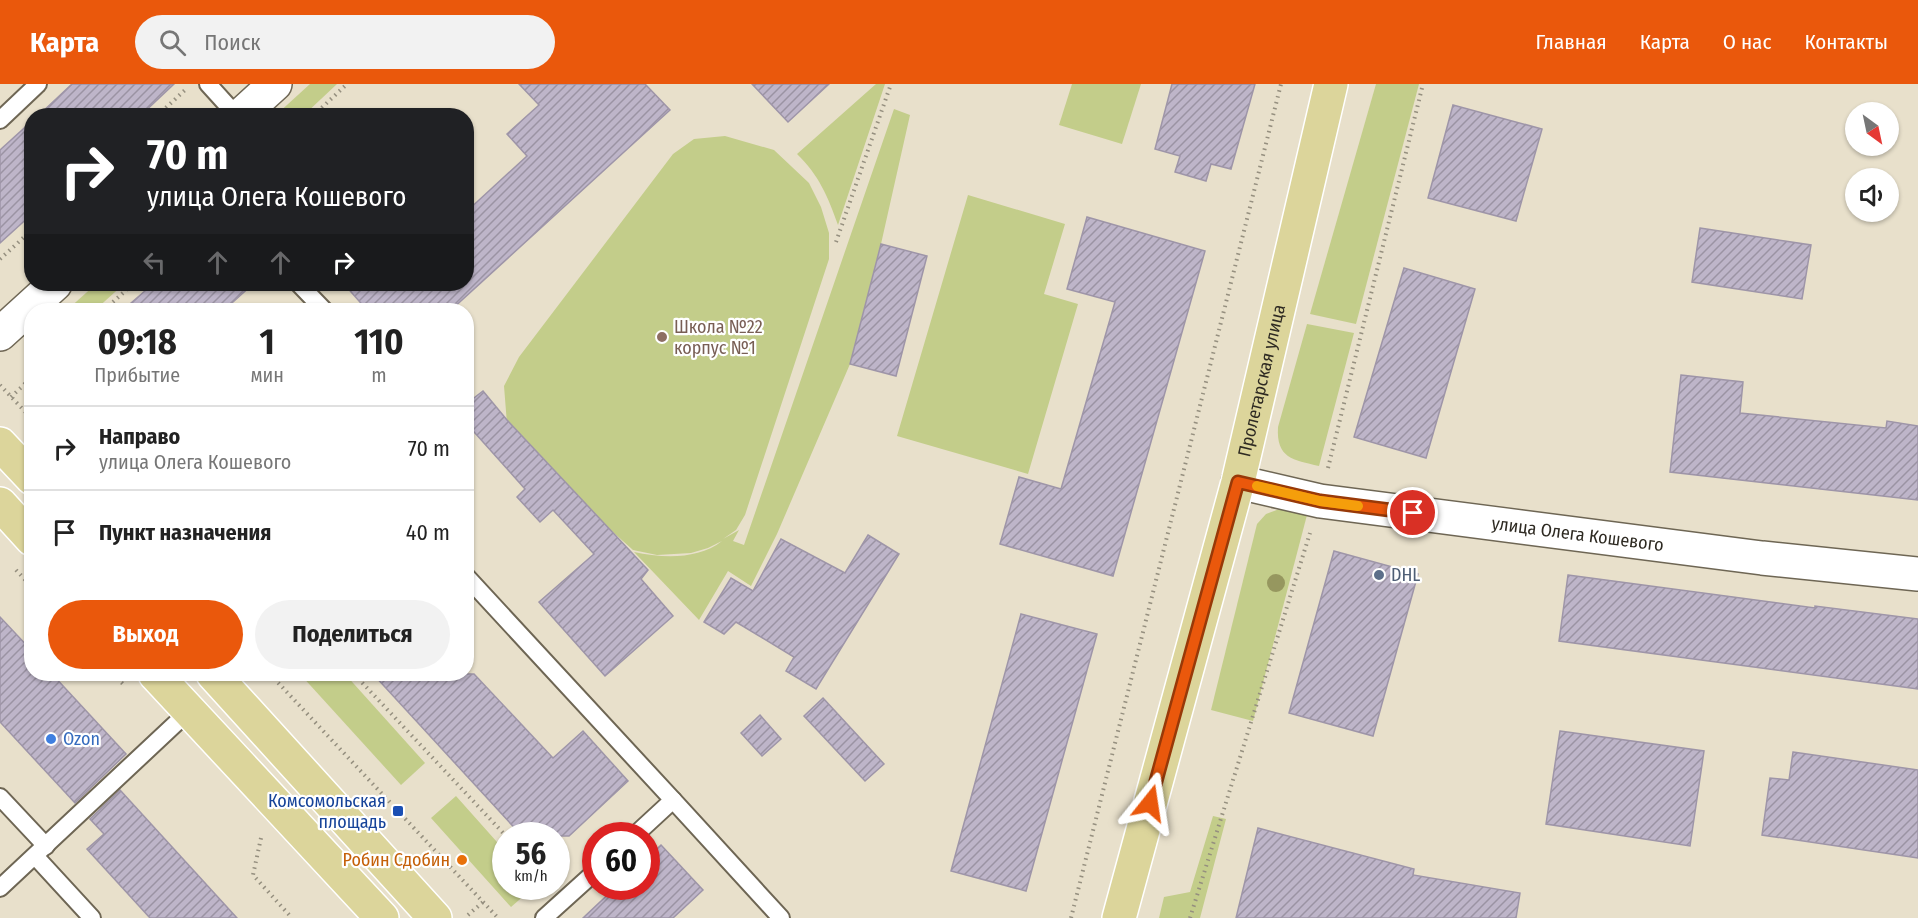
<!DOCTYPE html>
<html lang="ru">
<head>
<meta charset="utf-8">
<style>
	body { margin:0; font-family:"Fira Sans Condensed",sans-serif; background:#f2f2f2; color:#222; height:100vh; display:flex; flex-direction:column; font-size:22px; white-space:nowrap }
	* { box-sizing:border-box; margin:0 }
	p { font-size:20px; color:#767676 }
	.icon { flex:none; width:33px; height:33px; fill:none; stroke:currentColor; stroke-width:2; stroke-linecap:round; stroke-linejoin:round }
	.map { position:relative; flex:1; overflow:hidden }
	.drawer { position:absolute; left:24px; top:219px; width:450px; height:378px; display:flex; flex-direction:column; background:#fff; border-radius:24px; box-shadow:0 2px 4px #0004 }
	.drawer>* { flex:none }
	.guide { position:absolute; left:24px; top:24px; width:450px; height:183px; border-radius:24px; box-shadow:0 2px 4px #0004; background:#202124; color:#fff; overflow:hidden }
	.needle { width:39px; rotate:147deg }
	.tools { position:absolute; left:1845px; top:18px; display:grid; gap:12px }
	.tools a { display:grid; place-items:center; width:54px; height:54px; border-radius:50%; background:#fff; box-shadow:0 2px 4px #0004; font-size:30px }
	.speed { position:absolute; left:492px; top:738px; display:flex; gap:12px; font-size:30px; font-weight:700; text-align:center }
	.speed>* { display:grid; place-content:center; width:78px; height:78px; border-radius:50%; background:#fff; box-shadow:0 2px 4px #0004; line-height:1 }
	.speed small { font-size:15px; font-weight:400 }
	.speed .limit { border:9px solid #d22; background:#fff; color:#111 }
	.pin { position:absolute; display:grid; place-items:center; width:51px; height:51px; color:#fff; margin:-26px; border:3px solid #fff; border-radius:50%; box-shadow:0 2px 6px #0007 }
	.me { position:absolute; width:66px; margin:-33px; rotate:15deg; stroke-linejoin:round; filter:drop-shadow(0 0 4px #0008) }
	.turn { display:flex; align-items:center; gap:21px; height:126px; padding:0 24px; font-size:27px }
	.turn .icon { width:78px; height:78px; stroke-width:2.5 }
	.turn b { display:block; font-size:42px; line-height:51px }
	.lanes { display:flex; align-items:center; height:57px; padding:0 24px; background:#0003; justify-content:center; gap:30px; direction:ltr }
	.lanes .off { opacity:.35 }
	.eta { display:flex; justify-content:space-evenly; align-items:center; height:102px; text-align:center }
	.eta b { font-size:36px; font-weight:700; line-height:42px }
	.action { display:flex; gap:12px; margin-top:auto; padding:12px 24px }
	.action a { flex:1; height:69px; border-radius:36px; background:#ea580c; color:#fff; font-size:24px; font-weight:700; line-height:69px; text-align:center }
	.action a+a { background:#f2f2f2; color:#222 }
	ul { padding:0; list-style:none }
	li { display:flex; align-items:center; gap:18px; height:84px; padding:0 24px; border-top:2px solid #e0e0e0 }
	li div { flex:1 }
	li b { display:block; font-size:22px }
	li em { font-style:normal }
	header { display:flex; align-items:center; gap:36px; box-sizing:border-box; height:84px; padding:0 30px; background:#ea580c; color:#fff }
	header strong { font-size:28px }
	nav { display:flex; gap:33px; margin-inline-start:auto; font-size:21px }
	.search { width:420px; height:54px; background:#f2f2f2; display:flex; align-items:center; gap:15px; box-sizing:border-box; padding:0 21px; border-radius:33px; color:#767676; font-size:22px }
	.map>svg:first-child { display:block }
	.grass { fill:#c3cd8a }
	.building { fill:url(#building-hatch); stroke:#9e95a8; stroke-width:1.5 }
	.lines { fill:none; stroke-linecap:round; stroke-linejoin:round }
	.lane-casing { stroke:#6e6654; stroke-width:20 }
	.street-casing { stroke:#6e6654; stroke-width:36 }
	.primary-casing { stroke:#fff; stroke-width:36 }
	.path { stroke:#958f7f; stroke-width:4; stroke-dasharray:1.5 4.5; stroke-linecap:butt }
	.lane { stroke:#fff; stroke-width:16 }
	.street { stroke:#fff; stroke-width:33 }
	.primary { stroke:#dcd59b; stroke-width:33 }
	.tree { fill:#96975f }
	.route-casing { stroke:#983908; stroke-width:15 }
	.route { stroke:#ea580c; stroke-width:10 }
	.slow { stroke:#f59e0b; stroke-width:10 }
	.education-dot { fill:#8d6e63; stroke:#fff; stroke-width:2 }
	.service-dot { fill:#5c6f8a; stroke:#fff; stroke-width:2 }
	.shop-dot { fill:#3f7fe0; stroke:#fff; stroke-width:2 }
	.transit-dot { fill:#1a4fb4; stroke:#fff; stroke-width:2 }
	.food-dot { fill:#e8710a; stroke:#fff; stroke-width:2 }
	.labels { text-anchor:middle; stroke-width:4.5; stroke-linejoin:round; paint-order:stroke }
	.education-label { font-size:18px; fill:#785e54; stroke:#fff; text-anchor:start }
	.street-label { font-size:18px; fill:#2e2a22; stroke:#fff }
	.service-label { font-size:18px; fill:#4e5e75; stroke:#fff; text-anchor:start }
	.shop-label { font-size:18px; fill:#366cbe; stroke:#fff; text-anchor:start }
	.transit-label { font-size:18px; fill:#164399; stroke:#fff; text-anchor:end }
	.food-label { font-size:18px; fill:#c56008; stroke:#fff; text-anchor:end }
</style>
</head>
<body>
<header>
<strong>Карта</strong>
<div class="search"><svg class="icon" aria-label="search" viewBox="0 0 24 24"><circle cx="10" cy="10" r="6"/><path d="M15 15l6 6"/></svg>Поиск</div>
<nav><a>Главная</a><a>Карта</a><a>О нас</a><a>Контакты</a></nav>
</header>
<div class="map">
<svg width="1918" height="834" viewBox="0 0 1918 834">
	<defs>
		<pattern id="building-hatch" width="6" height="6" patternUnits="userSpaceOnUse" patternTransform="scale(1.5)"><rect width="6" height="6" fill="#beb5c9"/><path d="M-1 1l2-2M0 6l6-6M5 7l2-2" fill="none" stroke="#9b93a3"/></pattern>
	</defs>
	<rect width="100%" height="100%" fill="#e8e0cb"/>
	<g class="grass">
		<polygon points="310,0 337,0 304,31 276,31"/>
		<path d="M876 0H885L838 141C828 113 819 91 797 70Z"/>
		<polygon points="1072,0 1141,0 1122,60 1059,41"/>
		<polygon points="1376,0 1419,0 1356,240 1310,230"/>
		<path d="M894 25 910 31 881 160 850 280 777 450 751 502 728 487 699 536 634 468C662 474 698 476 722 457L708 464 691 469 657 471 633 466 528 372 507 340 504 302 519 273 673 70 694 55 725 52 774 66 809 99 821 123 829 149V175L745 431 736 446 723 455 739 446 733 457 744 461Z"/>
		<polygon points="968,111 1065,140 1044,210 1078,220 1028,390 897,352"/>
		<polygon points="96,200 124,200 95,226 67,226"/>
		<path d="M1307 240 1354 249 1319 382C1293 376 1276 374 1278 343Z"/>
		<polygon points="1282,424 1307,431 1253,637 1211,626 1257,440 1266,430"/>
		<polygon points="300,590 345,590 425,679 401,701"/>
		<polygon points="456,712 505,767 506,802 534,803 511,823 431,734"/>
		<polygon points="1213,732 1226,735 1200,834 1159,834 1164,813 1190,808"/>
	</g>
	<g class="building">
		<polygon points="72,0 174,0 140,32 38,32"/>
		<polygon points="519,0 645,0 670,26 451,226 367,226 344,200 466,200 466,128 527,72 507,50 539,21"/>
		<polygon points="752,0 829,0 788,38"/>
		<polygon points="1172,0 1255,0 1231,85 1211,80 1206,97 1175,88 1180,72 1155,65"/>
		<polygon points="1453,21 1542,45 1516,137 1428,114"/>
		<polygon points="32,37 32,130 0,159 0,66"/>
		<polygon points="1087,133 1205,167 1113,492 1000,460 1019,393 1061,405 1115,218 1067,205"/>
		<polygon points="1700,144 1811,161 1802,215 1692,198"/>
		<polygon points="881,160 927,172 896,292 850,280"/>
		<polygon points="1404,184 1475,205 1426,374 1354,353"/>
		<polygon points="153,200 253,200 224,226 123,226"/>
		<polygon points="1681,291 1743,298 1740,329 1886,344 1887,337 1918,342 1918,416 1670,388"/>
		<polygon points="483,307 507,336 648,486 641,495 673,532 605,592 539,518 594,470 553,426 540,438 517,413 525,405 466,339 466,320"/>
		<polygon points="868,451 899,470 816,605 786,587 794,573 736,538 724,550 704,538 731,494 753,507 781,455 845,489"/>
		<polygon points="1334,467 1418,490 1373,652 1289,629"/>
		<polygon points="1568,491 1815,524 1815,522 1918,535 1918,605 1559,557"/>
		<polygon points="1021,530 1097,550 1026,807 951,787"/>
		<polygon points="0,533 32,567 32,590 52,590 126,670 75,719 0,638"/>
		<polygon points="373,590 474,590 553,674 583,647 628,697 569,752 522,752"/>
		<polygon points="823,614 884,680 865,697 804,632"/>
		<polygon points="760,631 781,655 762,672 741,649"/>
		<polygon points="1560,647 1704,667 1690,762 1546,740"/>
		<polygon points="1793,668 1918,686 1918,774 1762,751 1770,694 1789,696"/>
		<polygon points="120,706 237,834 150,834 87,765 104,750 90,735"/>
		<polygon points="1258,744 1414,785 1413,791 1520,809 1516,834 1236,834"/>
		<polygon points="661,761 703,806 673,834 583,834 617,802 646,802 646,775"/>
	</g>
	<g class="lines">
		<g class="lane-casing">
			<g id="lane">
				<polyline points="208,0 237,32"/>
				<polyline points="0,36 38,0"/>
				<polyline points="299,200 324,226"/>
				<polyline points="466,492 673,716"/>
				<polyline points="0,713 46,762"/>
				<polyline points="634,752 673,716 781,834"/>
				<polyline points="35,772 92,834"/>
				<polyline points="0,804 189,627"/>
				<polyline points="544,834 596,787"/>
			</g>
		</g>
		<g class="street-casing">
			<g id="street">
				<polyline points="240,32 275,0"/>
				<polyline points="0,250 55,200"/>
				<path id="s1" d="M1238 398 1320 417 1762 474 1918 490"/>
			</g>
		</g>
		<g class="primary-casing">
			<g id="primary">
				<polyline points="0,360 32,394"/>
				<polyline points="0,420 32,455"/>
				<polyline points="155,590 382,834"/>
				<polyline points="213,590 435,834"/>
				<path id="s2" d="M1119 834 1238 398 1331 0"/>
			</g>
		</g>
		<g class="path">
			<polyline points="157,32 185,6"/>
			<polyline points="313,32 347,0"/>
			<polyline points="836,158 891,0"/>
			<polyline points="0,175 32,146"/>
			<polyline points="104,226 133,200"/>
			<polyline points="0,301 32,335"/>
			<polyline points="11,313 32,293"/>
			<polyline points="1328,384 1423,0"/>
			<polyline points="16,486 32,503"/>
			<polyline points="113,590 123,600"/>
			<polyline points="270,590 498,834"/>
			<polyline points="354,590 506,752"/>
			<polyline points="261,754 253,791 292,834"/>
			<polyline points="468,831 483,818"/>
			<polyline points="1071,834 1281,0"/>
			<polyline points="1190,834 1310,449"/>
		</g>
		<use href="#lane" class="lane"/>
		<use href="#street" class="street"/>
		<use href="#primary" class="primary"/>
	</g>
	<circle class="tree" cx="1276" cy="499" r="9"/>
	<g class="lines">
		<g class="route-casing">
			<polyline id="route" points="1150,719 1238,398 1320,417 1413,429"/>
		</g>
		<use href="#route" class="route"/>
		<polyline class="slow" points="1257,402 1320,417 1358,422"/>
	</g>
	<circle class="education-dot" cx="662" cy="253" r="6"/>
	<circle class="service-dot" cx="1379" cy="491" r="6"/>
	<circle class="shop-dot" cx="51" cy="655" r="6"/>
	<rect class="transit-dot" x="392" y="721" width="12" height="12" rx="3"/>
	<circle class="food-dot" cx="462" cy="776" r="6"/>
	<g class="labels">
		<g class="education-label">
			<text x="674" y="249">Школа №22<tspan x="674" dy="21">корпус №1</tspan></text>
		</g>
		<g class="street-label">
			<text dy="6" stroke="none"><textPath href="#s2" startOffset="556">Пролетарская улица</textPath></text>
			<text dy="6" stroke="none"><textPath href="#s1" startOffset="344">улица Олега Кошевого</textPath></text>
		</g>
		<g class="service-label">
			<text x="1391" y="497">DHL</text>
		</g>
		<g class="shop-label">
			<text x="63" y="661">Ozon</text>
		</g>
		<g class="transit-label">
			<text x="386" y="723">Комсомольская<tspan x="386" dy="21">площадь</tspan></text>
		</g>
		<g class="food-label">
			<text x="450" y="782">Робин Сдобин</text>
		</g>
	</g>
</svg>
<div class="tools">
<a><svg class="needle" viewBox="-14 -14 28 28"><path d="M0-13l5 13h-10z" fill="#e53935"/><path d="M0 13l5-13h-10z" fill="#767676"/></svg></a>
<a><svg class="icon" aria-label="sound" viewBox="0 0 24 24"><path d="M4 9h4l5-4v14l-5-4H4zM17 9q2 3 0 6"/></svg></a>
</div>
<div class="speed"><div>56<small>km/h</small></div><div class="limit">60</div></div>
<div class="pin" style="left:1413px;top:429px;background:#d93025"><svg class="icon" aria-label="arrive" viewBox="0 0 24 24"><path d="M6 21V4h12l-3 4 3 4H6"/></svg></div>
<svg class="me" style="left:1150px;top:719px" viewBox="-20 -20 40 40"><path d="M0-17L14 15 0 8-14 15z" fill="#ea580c" stroke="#fff" stroke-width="4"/></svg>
<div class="guide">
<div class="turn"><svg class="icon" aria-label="right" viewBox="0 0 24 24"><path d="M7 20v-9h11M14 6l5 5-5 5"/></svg><div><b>70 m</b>улица Олега Кошевого</div></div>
<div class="lanes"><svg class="icon off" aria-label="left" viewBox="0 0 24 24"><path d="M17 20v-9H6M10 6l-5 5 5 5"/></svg><svg class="icon off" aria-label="ahead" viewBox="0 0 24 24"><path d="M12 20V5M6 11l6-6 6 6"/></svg><svg class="icon off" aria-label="ahead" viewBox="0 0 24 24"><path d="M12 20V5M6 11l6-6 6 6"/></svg><svg class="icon" aria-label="right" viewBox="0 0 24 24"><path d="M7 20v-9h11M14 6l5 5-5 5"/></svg></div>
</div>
<section class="drawer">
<div class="eta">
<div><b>09:18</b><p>Прибытие</p></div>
<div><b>1</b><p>мин</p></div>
<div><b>110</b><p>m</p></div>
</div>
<ul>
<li><svg class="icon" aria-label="right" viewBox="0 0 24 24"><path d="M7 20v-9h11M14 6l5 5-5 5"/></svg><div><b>Направо</b><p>улица Олега Кошевого</p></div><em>70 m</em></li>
<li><svg class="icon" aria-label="arrive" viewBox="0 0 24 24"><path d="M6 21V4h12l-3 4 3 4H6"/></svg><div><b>Пункт назначения</b></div><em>40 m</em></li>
</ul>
<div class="action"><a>Выход</a><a>Поделиться</a></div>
</section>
</div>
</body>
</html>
